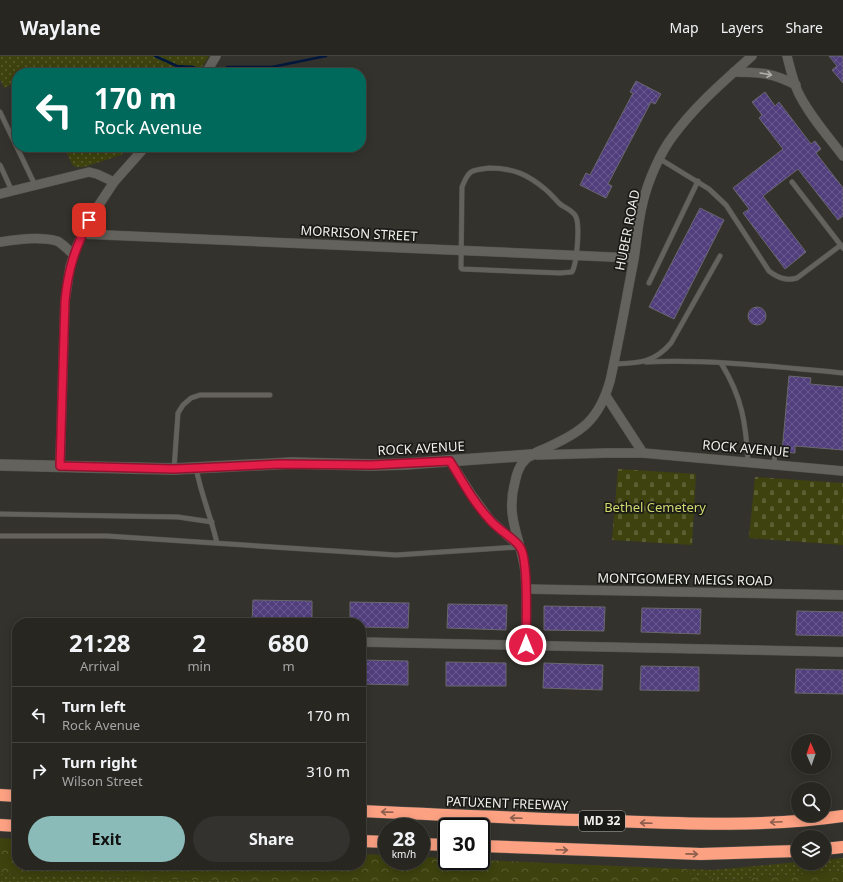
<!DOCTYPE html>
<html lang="en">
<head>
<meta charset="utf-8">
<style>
	body { margin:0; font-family:"Noto Sans",sans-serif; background:#33322e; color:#f1f3f6; height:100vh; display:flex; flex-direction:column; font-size:15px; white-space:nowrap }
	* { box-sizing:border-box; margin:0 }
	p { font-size:13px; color:#a4a5a5 }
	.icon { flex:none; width:22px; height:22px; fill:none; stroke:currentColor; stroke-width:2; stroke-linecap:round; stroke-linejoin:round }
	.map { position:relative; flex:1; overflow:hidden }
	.details { position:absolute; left:12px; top:562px; width:354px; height:252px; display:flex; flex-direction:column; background:#272621; border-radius:16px; box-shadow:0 2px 10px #0003,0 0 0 1px #43433f }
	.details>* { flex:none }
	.hud { position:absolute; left:12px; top:12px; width:354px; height:84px; border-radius:16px; box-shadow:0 2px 10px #0003,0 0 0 1px #43433f; background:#00695c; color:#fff; overflow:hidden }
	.needle { width:26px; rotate:358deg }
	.tools { position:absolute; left:791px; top:678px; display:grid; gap:8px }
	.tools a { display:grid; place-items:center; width:40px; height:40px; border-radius:50%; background:#272621; box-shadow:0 2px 10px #0003,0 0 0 1px #43433f; font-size:20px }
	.speed { position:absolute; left:378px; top:762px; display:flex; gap:8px; font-size:20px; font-weight:700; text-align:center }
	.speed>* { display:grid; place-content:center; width:52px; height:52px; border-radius:50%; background:#272621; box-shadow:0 2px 10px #0003,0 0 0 1px #43433f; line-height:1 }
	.speed small { font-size:10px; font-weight:400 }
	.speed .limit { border:2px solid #111; border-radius:6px; background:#fff; color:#111 }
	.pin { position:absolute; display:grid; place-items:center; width:34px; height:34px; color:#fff; margin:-17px; border-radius:8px; box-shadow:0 2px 6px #0006 }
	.me { position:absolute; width:44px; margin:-22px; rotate:0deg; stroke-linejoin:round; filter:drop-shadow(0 0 3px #0008) }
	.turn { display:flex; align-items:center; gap:14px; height:84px; padding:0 16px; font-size:18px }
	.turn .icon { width:52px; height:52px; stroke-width:2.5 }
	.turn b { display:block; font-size:28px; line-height:34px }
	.eta { display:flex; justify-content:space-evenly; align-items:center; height:68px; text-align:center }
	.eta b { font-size:24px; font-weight:700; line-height:28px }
	.action { display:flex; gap:8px; margin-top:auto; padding:8px 16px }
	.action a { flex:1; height:46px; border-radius:24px; background:#8bbbb9; color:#111; font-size:16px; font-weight:700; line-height:46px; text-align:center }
	.action a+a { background:#33322e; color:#f1f3f6 }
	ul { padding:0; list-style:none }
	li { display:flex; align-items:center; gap:12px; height:56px; padding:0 16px; border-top:1px solid #43433f }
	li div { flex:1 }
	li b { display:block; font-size:15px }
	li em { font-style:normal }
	header { display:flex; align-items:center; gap:24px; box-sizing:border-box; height:56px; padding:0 20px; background:#272621; border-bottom:1px solid #43433f }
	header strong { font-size:19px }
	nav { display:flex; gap:22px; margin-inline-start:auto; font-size:14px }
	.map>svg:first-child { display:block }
	.grass { fill:url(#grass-dots) }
	.forest { fill:url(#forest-crowns) }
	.cemetery { fill:url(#cemetery-stones) }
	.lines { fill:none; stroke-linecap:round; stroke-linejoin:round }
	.stream { stroke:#00173d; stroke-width:2.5 }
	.building { fill:url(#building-cross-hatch); stroke:#69676e }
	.service-casing { stroke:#53524c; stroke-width:5.5 }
	.minor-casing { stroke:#53524c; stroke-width:10 }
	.tertiary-casing { stroke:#53524c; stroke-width:12 }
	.motorway-casing { stroke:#53524c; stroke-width:13 }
	.service { stroke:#64625c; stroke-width:4.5 }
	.minor { stroke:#64625c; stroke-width:9 }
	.tertiary { stroke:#64625c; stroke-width:11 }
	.motorway { stroke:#fda183; stroke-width:12 }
	.oneway { stroke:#b2b0ab }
	.oneway2 { stroke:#8c5e4d }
	.route-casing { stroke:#92132f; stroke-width:10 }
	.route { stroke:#e11d48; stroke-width:7 }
	.labels { text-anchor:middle; stroke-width:3.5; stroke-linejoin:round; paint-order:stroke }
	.shield { fill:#1a1a17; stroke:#b0b0ac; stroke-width:1 }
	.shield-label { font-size:12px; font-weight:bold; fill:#f1f0ec }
	.street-label { font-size:13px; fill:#f1f0ec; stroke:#1a1a17 }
	.park-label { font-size:13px; fill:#d0d96e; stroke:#1a1a17 }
</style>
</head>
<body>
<header>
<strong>Waylane</strong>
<nav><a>Map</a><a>Layers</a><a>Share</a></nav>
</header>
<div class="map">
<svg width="843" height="826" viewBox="0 0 843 826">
	<defs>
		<pattern id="grass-dots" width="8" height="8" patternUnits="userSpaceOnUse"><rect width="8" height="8" fill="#3e420e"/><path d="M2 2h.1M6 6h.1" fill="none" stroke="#5a5e31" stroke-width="1.8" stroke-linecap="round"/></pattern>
		<pattern id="forest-crowns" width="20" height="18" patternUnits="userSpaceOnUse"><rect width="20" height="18" fill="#3e420e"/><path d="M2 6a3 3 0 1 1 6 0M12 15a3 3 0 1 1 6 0" fill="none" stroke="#5a5e31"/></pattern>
		<pattern id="cemetery-stones" width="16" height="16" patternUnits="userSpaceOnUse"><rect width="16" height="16" fill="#3e420e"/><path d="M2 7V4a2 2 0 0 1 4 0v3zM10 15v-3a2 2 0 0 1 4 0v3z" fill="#5a5e31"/></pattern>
		<pattern id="building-cross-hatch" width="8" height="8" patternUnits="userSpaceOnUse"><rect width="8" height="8" fill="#513e7d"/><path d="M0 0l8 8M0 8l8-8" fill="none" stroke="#6a5a90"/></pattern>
	</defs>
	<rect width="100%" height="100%" fill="#34322c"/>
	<g class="grass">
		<polygon points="0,0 209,0 198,17 17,17 17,26 4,32 0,23"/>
		<polygon points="64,91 130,91 121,99 84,111 75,111 72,108"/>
		<polygon points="843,802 843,815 727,824 707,822 691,819 686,813 713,814 798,806 824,807 824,804"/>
		<polygon points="0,818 265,826 0,826"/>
	</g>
	<polygon class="forest" points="0,782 17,783 17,809 361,809 361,798 387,799 387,805 421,805 421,801 447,802 447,805 481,805 481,804 686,813 691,819 707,822 727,824 843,815 843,826 265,826 0,818"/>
	<g class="cemetery">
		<polygon points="618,413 696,418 692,489 612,484"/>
		<polygon points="755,421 843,427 843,489 749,482"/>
	</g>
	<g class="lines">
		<g class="stream">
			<polyline points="155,0 177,10 194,11"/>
			<polyline points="227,11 272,11 326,0"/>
		</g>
	</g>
	<g class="building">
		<polygon points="829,0 843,0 843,27 832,14 837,10"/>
		<polygon points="636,25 661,38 655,48 651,46 608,128 612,130 606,142 580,129 586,117 590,119 633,37 630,36"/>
		<polygon points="765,36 775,50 779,46 811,88 815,85 821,93 816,97 843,132 843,160 838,164 798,113 763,140 806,196 785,213 743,157 749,153 733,132 783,93 759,62 762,59 752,46"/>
		<polygon points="700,152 724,164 674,263 649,251"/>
		<circle cx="757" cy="260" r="9"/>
		<polygon points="789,320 811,322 810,328 843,331 843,394 795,390 795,397 782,396"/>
		<polygon points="253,544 312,545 312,567 252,567"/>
		<polygon points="350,546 409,547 408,572 361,571 361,567 350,567"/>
		<polygon points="448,548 507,549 506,574 447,572"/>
		<polygon points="544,550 605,551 604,575 544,574"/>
		<polygon points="642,552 701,553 700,578 641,576"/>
		<polygon points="797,555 843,556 843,580 796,579"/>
		<polygon points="361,604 408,605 408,629 361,628"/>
		<polygon points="446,606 506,607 506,630 446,630"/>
		<polygon points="544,607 603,609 602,634 543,632"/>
		<polygon points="641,610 699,611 699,635 640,634"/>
		<polygon points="796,613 843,614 843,638 795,637"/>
	</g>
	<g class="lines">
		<g class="service-casing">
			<g id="service">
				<polyline points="0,56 35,129"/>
				<path d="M660 103 709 133 726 149 769 215C778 222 786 225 797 222L841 189"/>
				<polyline points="0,109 12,135"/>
				<path d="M489 112C513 112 527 118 545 133 550 137 555 143 560 148 565 152 574 155 576 161 580 170 577 207 572 216L560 217 462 213 461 212 462 131C469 113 472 114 489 112Z"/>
				<polyline points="792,126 843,192"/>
				<polyline points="649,227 698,125"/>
				<path d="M646 306C711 303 778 311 843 317"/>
				<path d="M721 307C742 341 746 367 748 406"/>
				<path d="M614 308C639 307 654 307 671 287L720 200"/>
				<polyline points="774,409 775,395"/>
				<path d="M196 412C201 438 211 461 217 487"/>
				<polyline points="174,413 178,357 183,349 191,342 200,339 270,339"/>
				<polyline points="0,458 178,461 212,466"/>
				<polyline points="0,480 107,480 396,499 519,491"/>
			</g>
		</g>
		<g class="minor-casing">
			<g id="minor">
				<path d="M787 0C790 12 793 25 798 36 809 59 828 80 843 100"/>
				<path d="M734 16C760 16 773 17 796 29"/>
				<polyline points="206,17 216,0"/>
				<polyline points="0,138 89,116 97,118 114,126"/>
				<polyline points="82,178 634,202"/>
				<path d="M0 186C17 183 40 180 57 185 62 187 69 195 74 199"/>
				<polyline points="606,340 643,397"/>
				<polyline points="537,399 606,397 643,397 843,415"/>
				<polyline points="450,405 471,438 490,464 519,490"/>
				<polyline points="60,410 65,245 70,211 76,192 89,164 114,126 145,91"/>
				<polyline points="526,533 843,539"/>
				<polyline points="361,586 843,596"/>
				<path d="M526 589C526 564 527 540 525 515 521 482 505 462 515 426 516 420 518 414 521 409 526 400 537 396 546 392 582 376 599 364 610 325 619 285 626 244 634 203 637 184 638 165 643 146 648 125 660 97 673 80 695 50 724 25 752 0"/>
			</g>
		</g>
		<g class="tertiary-casing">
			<polyline id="tertiary" points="0,409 174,413 292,407 371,409 405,408 531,399"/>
		</g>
		<g class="motorway-casing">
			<g id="motorway">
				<polyline points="0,739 17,740"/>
				<path d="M361 755C446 759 531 763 616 765 691 768 768 771 843 760"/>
				<polyline points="0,769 17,770"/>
				<polyline points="361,785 387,786"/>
				<polyline points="421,788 447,789"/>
				<polyline points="481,790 701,798 798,795"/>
				<polyline points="824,793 843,791"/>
			</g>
		</g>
		<use href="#service" class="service"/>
		<use href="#minor" class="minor"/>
		<use href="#tertiary" class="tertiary"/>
		<use href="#motorway" class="motorway"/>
	</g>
	<defs><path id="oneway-shaft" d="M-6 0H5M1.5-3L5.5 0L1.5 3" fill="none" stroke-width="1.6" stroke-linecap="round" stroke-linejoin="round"/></defs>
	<use class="oneway" href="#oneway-shaft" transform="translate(766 18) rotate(10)"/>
	<g class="oneway2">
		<use href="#oneway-shaft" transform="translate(387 756) rotate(-178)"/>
		<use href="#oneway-shaft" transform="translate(516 762) rotate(-178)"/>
		<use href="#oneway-shaft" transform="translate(776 766) rotate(177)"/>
		<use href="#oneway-shaft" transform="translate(646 767) rotate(-178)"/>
		<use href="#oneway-shaft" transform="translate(562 794) rotate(2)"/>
		<use href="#oneway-shaft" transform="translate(692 798) rotate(1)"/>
	</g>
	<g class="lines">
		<g class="route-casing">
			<path id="route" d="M89 164C75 193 68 213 65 245L60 410 174 413 280 408 371 409 450 405C462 425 474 447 490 464 497 473 514 482 520 491 529 503 526 570 526 589"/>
		</g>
		<use href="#route" class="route"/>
	</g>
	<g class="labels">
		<rect class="shield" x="579" y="755" width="46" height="20" rx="3"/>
		<g class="shield-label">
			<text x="602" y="769">MD 32</text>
		</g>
		<g class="street-label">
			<text transform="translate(627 174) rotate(-79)" y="5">HUBER ROAD</text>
			<text transform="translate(359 177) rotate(3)" y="5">MORRISON STREET</text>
			<text transform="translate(421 392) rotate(-3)" y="5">ROCK AVENUE</text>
			<text transform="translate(746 392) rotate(5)" y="5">ROCK AVENUE</text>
			<text transform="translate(685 523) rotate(1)" y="5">MONTGOMERY MEIGS ROAD</text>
			<text transform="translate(507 747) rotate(2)" y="5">PATUXENT FREEWAY</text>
		</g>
		<g class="park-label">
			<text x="655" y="456">Bethel Cemetery</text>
		</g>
	</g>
</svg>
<div class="tools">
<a><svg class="needle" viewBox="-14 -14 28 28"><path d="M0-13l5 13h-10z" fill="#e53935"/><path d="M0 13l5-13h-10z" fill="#a4a5a5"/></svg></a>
<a><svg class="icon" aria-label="search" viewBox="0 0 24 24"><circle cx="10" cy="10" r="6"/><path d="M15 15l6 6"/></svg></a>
<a><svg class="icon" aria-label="layers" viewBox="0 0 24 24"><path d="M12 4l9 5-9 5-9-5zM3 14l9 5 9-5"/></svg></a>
</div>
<div class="speed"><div>28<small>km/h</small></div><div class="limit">30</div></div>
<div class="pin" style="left:89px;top:164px;background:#d93025"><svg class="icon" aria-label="arrive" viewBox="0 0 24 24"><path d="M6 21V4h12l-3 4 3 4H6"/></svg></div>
<svg class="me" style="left:526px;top:589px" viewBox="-20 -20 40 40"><circle r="17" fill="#e11d48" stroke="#fff" stroke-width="3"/><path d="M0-11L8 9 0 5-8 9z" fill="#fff"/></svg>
<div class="hud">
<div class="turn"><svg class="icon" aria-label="left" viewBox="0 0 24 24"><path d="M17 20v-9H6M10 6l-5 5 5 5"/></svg><div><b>170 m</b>Rock Avenue</div></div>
</div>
<section class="details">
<div class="eta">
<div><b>21:28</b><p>Arrival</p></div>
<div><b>2</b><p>min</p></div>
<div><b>680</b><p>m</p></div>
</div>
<ul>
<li><svg class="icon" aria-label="left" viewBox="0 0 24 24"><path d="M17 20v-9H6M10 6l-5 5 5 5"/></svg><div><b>Turn left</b><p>Rock Avenue</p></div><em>170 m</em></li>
<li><svg class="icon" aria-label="right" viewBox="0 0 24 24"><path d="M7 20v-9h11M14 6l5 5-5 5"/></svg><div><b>Turn right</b><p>Wilson Street</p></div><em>310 m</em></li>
</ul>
<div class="action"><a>Exit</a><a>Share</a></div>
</section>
</div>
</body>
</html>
